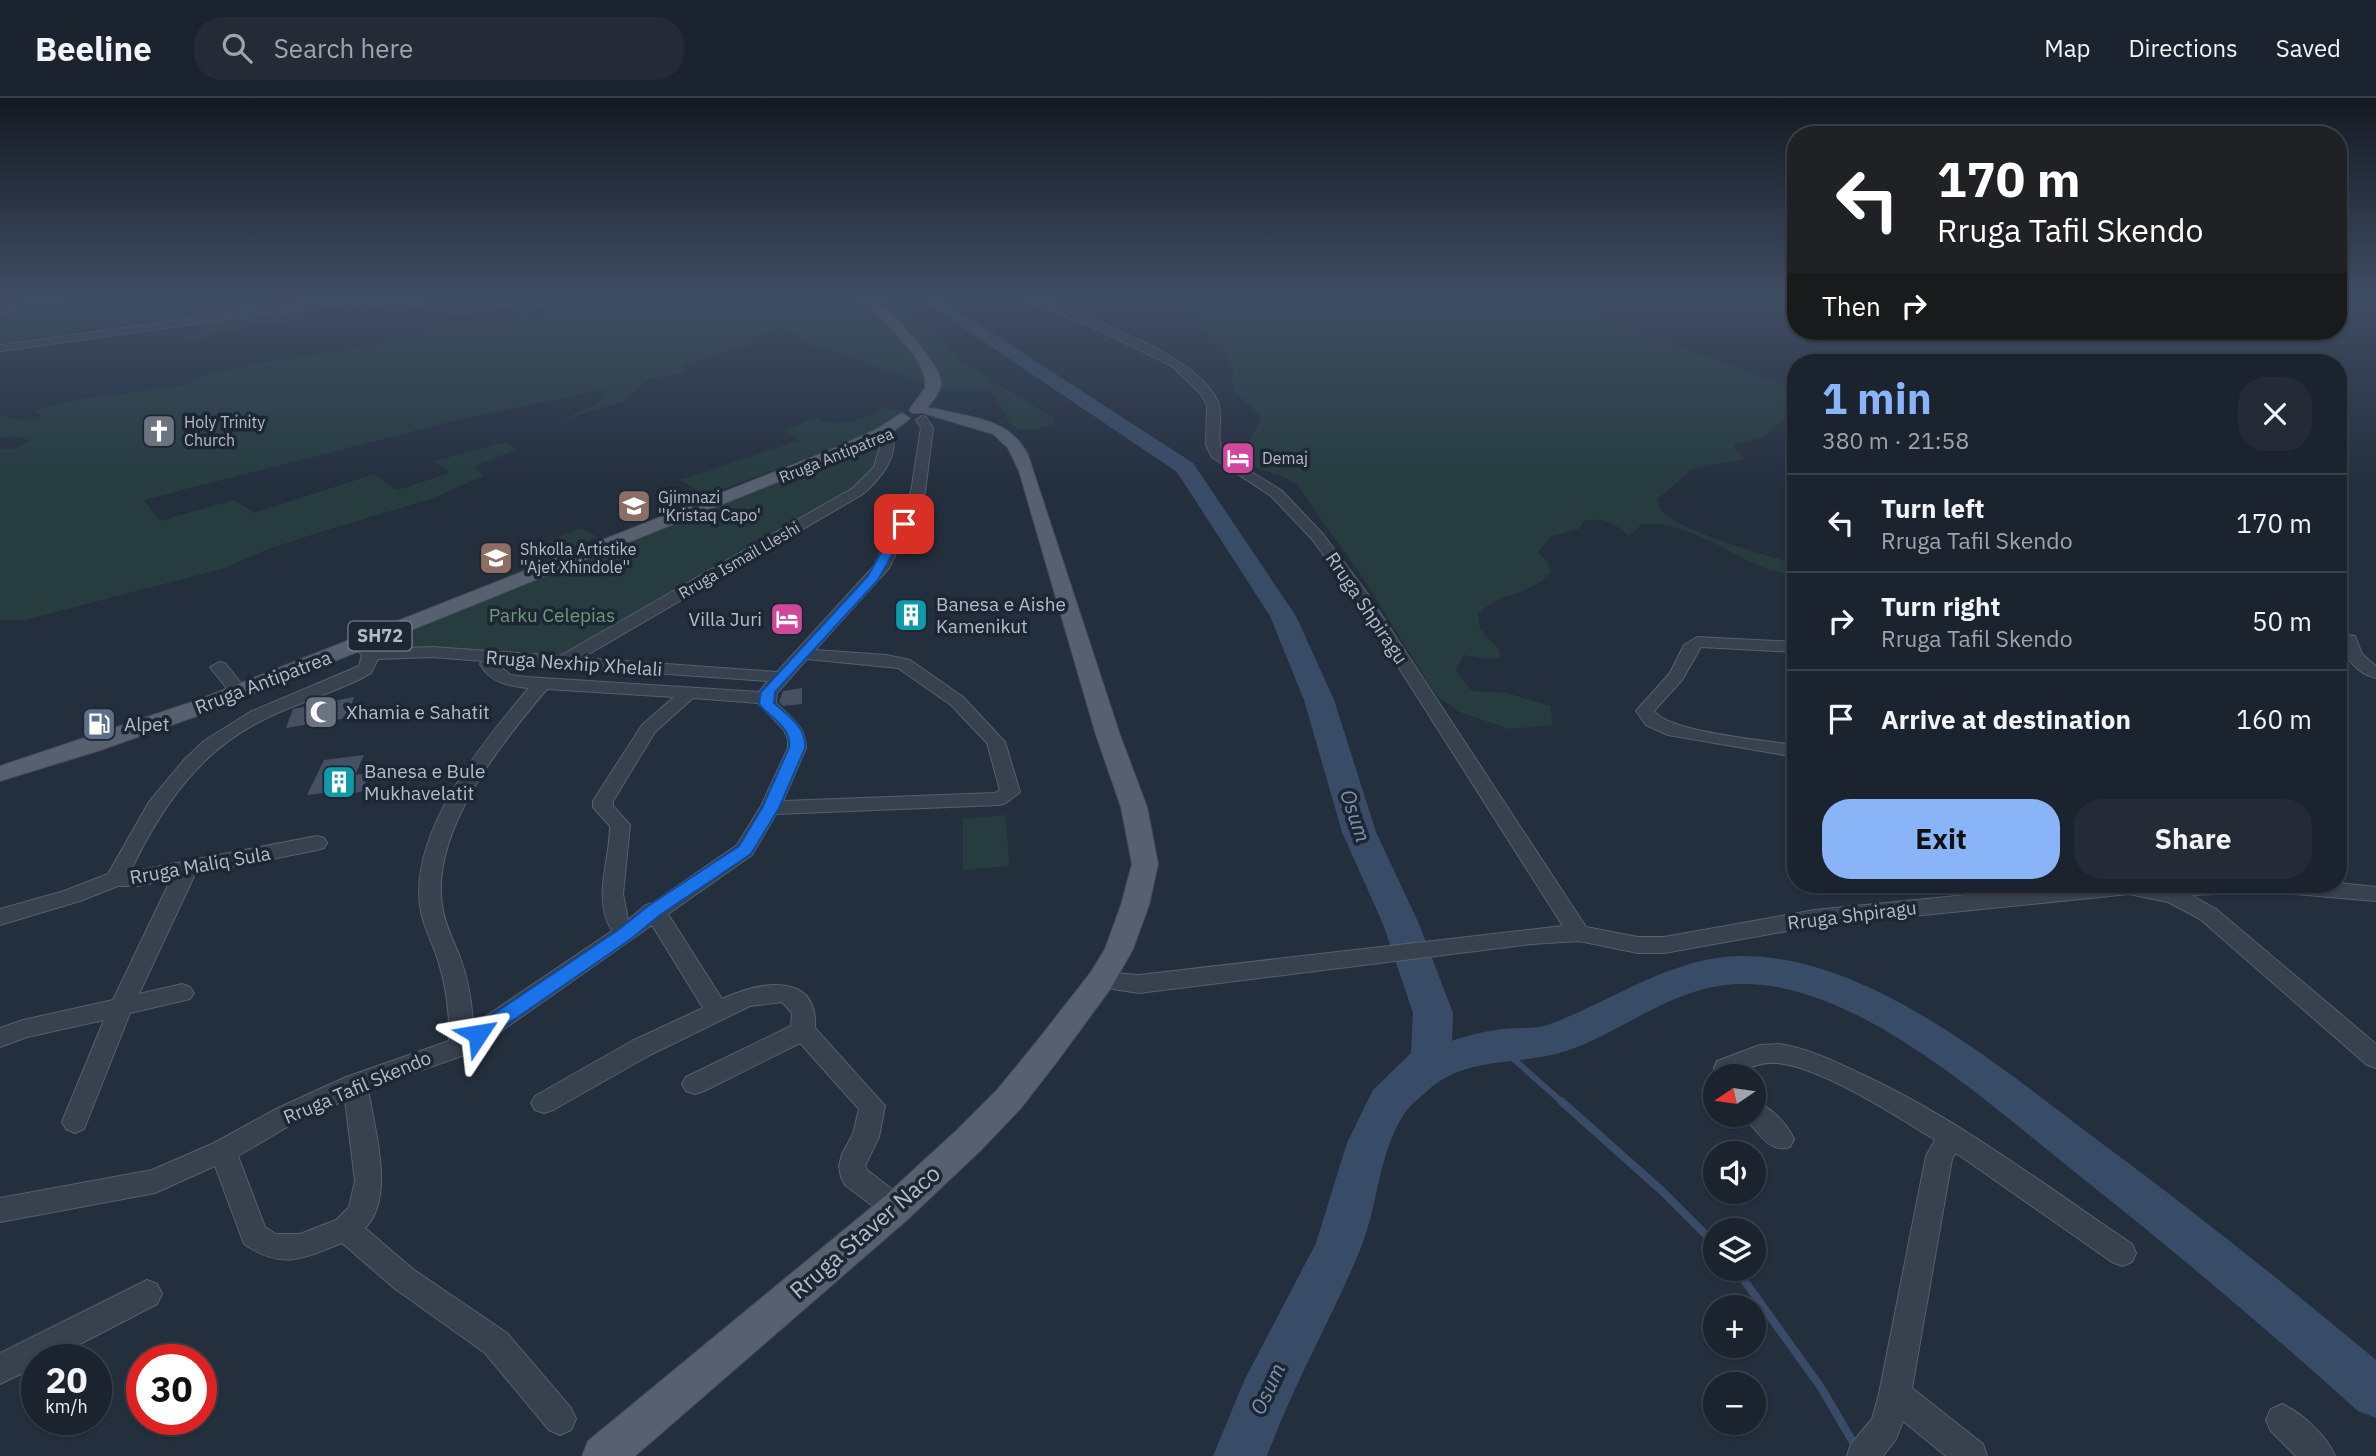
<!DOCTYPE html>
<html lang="en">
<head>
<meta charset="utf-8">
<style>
	body { margin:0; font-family:"IBM Plex Sans",sans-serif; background:#242b36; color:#f1f3f6; height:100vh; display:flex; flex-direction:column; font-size:26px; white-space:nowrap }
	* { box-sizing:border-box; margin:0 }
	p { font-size:23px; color:#a0a4aa }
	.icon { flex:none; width:38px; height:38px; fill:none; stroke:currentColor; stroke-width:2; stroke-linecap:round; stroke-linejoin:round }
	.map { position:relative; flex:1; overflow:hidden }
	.details { position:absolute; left:1787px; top:256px; width:560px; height:539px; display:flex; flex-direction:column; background:#1b232e; border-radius:28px; box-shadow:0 2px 5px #0004,0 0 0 2px #39404a }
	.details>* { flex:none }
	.banner { position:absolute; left:1787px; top:28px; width:560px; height:214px; border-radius:28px; box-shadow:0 2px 5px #0004,0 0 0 2px #39404a; background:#202124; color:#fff; overflow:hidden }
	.needle { width:46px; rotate:257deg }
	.controls { position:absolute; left:1703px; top:966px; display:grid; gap:14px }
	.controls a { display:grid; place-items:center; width:63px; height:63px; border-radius:50%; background:#1b232e; box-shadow:0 2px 5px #0004,0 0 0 2px #39404a; font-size:35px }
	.speed { position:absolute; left:21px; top:1246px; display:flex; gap:14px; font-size:35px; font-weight:700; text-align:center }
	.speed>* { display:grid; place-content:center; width:91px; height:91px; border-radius:50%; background:#1b232e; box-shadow:0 2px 5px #0004,0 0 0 2px #39404a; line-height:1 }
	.speed small { font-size:18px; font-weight:400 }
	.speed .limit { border:10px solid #d22; background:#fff; color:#111 }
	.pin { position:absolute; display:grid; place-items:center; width:60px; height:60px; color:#fff; margin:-30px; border-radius:14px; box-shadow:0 4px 10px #0006 }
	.me { position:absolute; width:77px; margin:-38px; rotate:57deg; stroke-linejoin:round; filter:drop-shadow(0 0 5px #0008) }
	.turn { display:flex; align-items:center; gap:24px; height:147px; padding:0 35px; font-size:32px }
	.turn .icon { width:91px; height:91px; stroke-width:2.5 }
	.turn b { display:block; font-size:49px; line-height:60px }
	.then { display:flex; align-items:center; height:66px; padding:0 35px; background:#0003; gap:14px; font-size:26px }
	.round { display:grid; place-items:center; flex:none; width:74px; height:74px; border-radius:28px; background:#242b36 }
	.headline { display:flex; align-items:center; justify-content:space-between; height:119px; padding:0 35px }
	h1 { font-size:42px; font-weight:700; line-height:52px; color:#8ab4f8 }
	.button { display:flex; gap:14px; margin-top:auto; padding:14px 35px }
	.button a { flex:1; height:80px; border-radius:28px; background:#8ab4f8; color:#111; font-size:28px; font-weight:700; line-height:80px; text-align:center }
	.button a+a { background:#242b36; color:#f1f3f6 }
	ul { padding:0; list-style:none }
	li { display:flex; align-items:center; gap:21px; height:98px; padding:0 35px; border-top:2px solid #39404a }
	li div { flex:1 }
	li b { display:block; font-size:26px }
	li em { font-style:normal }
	header { display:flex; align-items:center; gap:42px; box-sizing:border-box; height:98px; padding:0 35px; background:#1b232e; border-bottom:2px solid #39404a }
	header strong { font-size:33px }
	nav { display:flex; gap:38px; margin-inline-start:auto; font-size:24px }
	.search { width:490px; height:63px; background:#242b36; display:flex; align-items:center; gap:18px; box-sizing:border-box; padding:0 24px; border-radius:28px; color:#a0a4aa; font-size:26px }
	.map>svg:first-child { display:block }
	.green { fill:#263c3f }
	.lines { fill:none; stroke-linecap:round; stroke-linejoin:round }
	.stream-far1 { stroke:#394c67; stroke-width:6 }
	.stream { stroke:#394c67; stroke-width:8 }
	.river { fill:#394c67; fill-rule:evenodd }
	.building { fill:#455162 }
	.minor-casing { stroke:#565f6c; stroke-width:2 }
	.major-casing { stroke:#414a57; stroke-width:2 }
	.minor { fill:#38414e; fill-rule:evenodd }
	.major { fill:#56606e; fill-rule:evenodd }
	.route { fill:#1a73e8; stroke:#114b97; stroke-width:2 }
	.labels { text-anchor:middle; stroke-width:7; stroke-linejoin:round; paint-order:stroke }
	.far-poi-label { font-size:16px; fill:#b4bcc9; stroke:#1d2633; text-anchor:start }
	.far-street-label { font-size:16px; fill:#b4bcc9; stroke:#1d2633 }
	.shield { fill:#1d2633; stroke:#878f9c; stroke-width:2 }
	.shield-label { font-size:18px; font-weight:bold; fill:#b4bcc9 }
	.poi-label { font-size:19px; fill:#b4bcc9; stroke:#1d2633; text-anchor:start }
	.street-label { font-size:19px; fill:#b4bcc9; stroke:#1d2633 }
	.park-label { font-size:19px; fill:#6b9a76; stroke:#1d2633 }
	.water-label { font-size:21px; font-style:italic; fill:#7c92b1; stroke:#1d2633 }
	.near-street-label { font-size:23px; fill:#b4bcc9; stroke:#1d2633 }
</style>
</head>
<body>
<header>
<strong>Beeline</strong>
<div class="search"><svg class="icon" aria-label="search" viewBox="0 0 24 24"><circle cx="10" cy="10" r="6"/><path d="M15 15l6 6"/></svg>Search here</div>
<nav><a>Map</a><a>Directions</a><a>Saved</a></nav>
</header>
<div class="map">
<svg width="2376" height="1358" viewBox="0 0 2376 1358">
	<rect width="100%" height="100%" fill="#242f3e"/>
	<g class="green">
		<polygon points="77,198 380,198 152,223 0,245 0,213"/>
		<polygon points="450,198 463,198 464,203 396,213 375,211 376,205"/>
		<polygon points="492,198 886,198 935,234 959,262 1055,321 1052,327 1032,332 1017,331 1009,324 994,296 987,293 945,293 809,245 784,229 751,241 751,246 683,268 681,275 648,281 622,304 561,322 597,305 611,290 457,322 144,402 160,423 234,402 254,415 374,376 397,392 450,375 435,363 506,344 517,352 474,368 483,378 434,400 324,433 268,451 225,470 25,522 0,522 0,351 15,351 32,341 6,338 0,341 0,318 22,323 38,321 41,316 35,313 75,302 188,287 197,280 259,265 371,249 385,245 385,239 430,232 473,229 567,214 580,205 535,210 532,206 469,216 448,217 445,213"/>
		<path d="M1239 198H1535L1619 222 1650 237 1787 289 1794 298 1793 316 1761 340 1734 346 1735 351 1744 361 1692 371 1657 402C1659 406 1661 413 1665 416 1686 434 1767 459 1795 465V477C1739 471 1699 422 1642 426L1629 438C1615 424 1603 419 1584 423L1579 431 1551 438 1538 454 1547 464 1551 474C1530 500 1499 492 1478 517L1480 531 1500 553V560L1487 561 1464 557 1455 572 1472 593 1507 595 1550 608 1553 627 1509 631 1459 614 1435 596 1366 484 1297 387C1281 373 1259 375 1243 362L1244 355 1261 321C1254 308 1243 304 1235 293 1230 286 1234 279 1233 272 1230 255 1207 237 1196 224L1195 218 1210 201Z"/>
		<path d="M1675 198H1777C1742 212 1711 206 1675 198Z"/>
		<polygon points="291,213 289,217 304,216 303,222 236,231 187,243 184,239 208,231 204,224"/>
		<path d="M883 310 906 313 867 337 707 397 679 382 800 342 783 332 815 320C835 332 864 321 883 310Z"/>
		<path d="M883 343C885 369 859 387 840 400L560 561 411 550 379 551 370 546Z"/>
		<polygon points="581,430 598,439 547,459 531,450"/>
		<polygon points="1006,717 1009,768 963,772 963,721"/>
	</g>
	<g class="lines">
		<polyline class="stream-far1" points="1498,947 1563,1005"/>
		<g class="stream">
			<polyline points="1561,1003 1662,1093 1715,1146"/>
			<polyline points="1736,1171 1822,1291 1861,1358"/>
		</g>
		<path class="river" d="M916 198H935L1193 365 1296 518 1334 602 1376 734 1419 826 1453 915 1452 943C1468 937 1486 933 1503 931 1518 929 1536 932 1550 926 1613 903 1669 860 1739 858 1868 856 2001 970 2100 1044 2188 1109 2274 1177 2358 1247L2376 1262V1320L2358 1313C2266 1230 2172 1151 2076 1075 1989 1006 1856 883 1740 886 1674 887 1626 933 1566 953 1517 969 1465 956 1425 995 1418 1001 1409 1008 1404 1016 1378 1056 1378 1109 1360 1152 1331 1222 1293 1287 1267 1358H1213L1244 1283 1316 1145 1347 1045 1367 1004 1373 992 1411 955 1413 915 1383 826 1342 734 1304 602 1270 518 1177 374Z"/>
	</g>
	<g class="building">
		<polygon points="802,590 802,606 783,608 779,604 783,593"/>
		<polygon points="354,599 347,620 286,630 293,611"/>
		<polygon points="364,657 355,677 370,675 361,694 345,696 347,692 307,697 324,662"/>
	</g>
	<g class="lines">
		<g class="minor-casing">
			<g id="minor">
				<polygon points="56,198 78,198 0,215 0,209"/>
				<polygon points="395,198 438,198 433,201 281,214 0,253 0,247 281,208"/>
				<path d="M1015 198H1030C1078 217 1198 255 1218 304 1224 321 1215 340 1223 357L1281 392 1322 435 1367 495 1586 829 1638 839H1664L1815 812 2077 786H2158L2168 788 2177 786 2338 785 2376 789V803L2270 794 2191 797 2216 811 2376 946V970L2367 967 2200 821 2168 804 2129 796 1815 828 1664 855H1638L1579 843 1532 846 1139 895 1093 888 1089 882 1093 876 1101 874 1139 877 1563 828 1352 496 1312 441 1271 398 1212 359 1206 347 1207 307 1201 296 1172 268 1103 234Z"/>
				<path d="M922 318 926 319 933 330 925 394 889 470 815 552 886 557 910 562 963 599 1005 644 1020 694 1006 705 999 707 776 716 752 757 668 816 722 901C759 884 818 872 815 930L885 1008 879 1039 865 1068 867 1072 906 1102 910 1110 906 1118 896 1122 886 1118 845 1087 841 1079 839 1068 842 1056 853 1036 859 1011 800 945 704 993 695 996 686 993 682 986 686 979 791 928 792 915 782 904 750 908 650 957 553 1012 544 1015 535 1012 531 1005 535 998 632 943 703 910 652 827 470 955 368 991C374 1030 396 1099 365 1130L414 1172 507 1235 571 1310 576 1321 571 1332 560 1337 549 1332 485 1255 394 1190 342 1145C302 1161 282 1172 244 1146L215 1068 155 1095 0 1124V1100L152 1072 214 1045 276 1011 346 979 449 943C450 914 446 886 437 859 432 844 424 829 421 814 406 738 483 643 529 590 508 588 491 585 480 566L483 563 432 559 378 561 371 575 358 582C327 597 294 606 263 622 199 653 160 711 130 774L317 738 324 740 327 745 324 750 317 752 195 776 139 896 182 886 190 889 194 895 190 901 130 915 84 1031 75 1035 66 1031 62 1024 104 922 27 939 0 949V930L23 922 113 902 171 781 138 788H118L80 803 0 827V811L64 793 108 776 149 704 184 662 204 643 250 614 359 568 362 557 353 546 355 542H367L374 551 432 549 560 558 853 390 874 369 884 335H892C900 358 879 382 863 396L582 560 777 574 874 468 911 394 921 330 916 322ZM807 561 898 570 951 607 987 645 1000 692 995 695 783 703 806 650C806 628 790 619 776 605L777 595ZM499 564 768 583 759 594 527 579 510 577 498 566ZM547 591 674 599 642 627 593 703V709L610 728C610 765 592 799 612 833L473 927C472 904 468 881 460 859 454 844 446 829 443 813 427 737 501 645 547 591ZM693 600 758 605 784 632 788 642V650L761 708 737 747 653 805 646 807 628 822 623 796 630 727 613 708V703L655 634ZM345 1002 355 1083 349 1109 336 1122 300 1136H276L265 1129 238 1058 294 1025Z"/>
				<path d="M2349 537 2355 538 2362 556 2376 568V580C2358 576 2344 560 2341 542Z"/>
				<path d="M1697 539 1796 544V554L1701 549 1682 582 1654 613C1669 634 1767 643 1796 647V659L1668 637 1646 627 1636 613 1670 575 1684 547Z"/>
				<polygon points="219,564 225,565 245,590 248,594 245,598 233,598 213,573 210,569"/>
				<path d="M1779 946C1807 950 1834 963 1859 975 1957 1020 2043 1086 2132 1146L2136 1155 2132 1164 2122 1168 2112 1164 1956 1055 1952 1061 1912 1290 1983 1346 1987 1358H1946L1903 1323 1896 1341 1883 1358H1847L1851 1346 1872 1321 1879 1296 1926 1058 1935 1042C1899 1019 1816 966 1775 965 1762 964 1751 969 1739 975V978H1714V970L1717 963 1760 947Z"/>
				<path d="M1754 1003C1770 1008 1787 1026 1794 1041L1790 1049C1770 1056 1758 1034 1745 1020L1743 1017H1754Z"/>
				<polygon points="147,1182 157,1186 162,1196 157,1206 49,1262 37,1262 37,1268 0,1286 0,1255"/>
				<path d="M2282 1306C2302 1315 2327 1338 2335 1358H2296L2271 1333 2266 1322 2271 1311Z"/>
			</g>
		</g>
		<g class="major-casing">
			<g id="major">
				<path d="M859 198H873C889 213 942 265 941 286 940 295 933 303 927 310 936 310 945 313 954 315 985 321 1013 327 1028 357L1120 637 1147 709 1158 766 1149 807 1133 851 1111 890 1056 965 1021 1010 981 1052 908 1121 635 1358H582L588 1343 884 1099 957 1032 997 992 1034 947 1091 874 1105 851 1121 807 1132 766 1121 709 1096 637 1019 373 1008 350 993 336 923 315H912L909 312 925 290C929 259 878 220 859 198Z"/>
				<polygon points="902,315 910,320 907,323 887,338 847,356 211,613 101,652 0,683 0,668 195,603 835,350 875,332"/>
			</g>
		</g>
		<use href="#minor" class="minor"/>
		<use href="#major" class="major"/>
	</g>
	<linearGradient id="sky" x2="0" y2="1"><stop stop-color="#141a22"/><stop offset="0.51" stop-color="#3f4d63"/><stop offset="1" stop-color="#3f4d63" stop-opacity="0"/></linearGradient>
	<rect width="2376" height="388" fill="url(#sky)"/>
	<path class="route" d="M899 423 909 426 878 482 775 594 774 605C788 618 807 629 805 650L779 710 751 756 660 817 631 841 486 941 478 944 471 941 468 936 471 931 618 832 648 808 739 748 762 710 789 650C792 629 771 621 759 606L761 594 868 478Z"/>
	<defs>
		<g id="church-square" transform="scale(1.75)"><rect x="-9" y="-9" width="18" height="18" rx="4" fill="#6b7280" stroke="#1d2633"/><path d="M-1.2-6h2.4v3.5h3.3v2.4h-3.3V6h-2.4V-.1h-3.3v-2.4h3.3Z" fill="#fff"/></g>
		<g id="hotel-square" transform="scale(1.75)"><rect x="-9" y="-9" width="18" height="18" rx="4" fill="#d1479c" stroke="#1d2633"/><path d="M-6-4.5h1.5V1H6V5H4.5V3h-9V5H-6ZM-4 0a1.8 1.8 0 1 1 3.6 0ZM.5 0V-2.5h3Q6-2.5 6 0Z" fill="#fff"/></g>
		<g id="school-square" transform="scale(1.75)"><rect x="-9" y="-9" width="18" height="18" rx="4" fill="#8d6e63" stroke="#1d2633"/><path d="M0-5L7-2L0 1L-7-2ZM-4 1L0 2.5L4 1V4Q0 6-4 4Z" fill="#fff"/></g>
		<g id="building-square" transform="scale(1.75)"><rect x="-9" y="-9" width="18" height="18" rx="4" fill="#0f9aa8" stroke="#1d2633"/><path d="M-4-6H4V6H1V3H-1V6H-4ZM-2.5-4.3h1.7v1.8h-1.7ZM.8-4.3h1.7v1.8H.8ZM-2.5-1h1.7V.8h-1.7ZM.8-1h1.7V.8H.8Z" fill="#fff"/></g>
		<g id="mosque-square" transform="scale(1.75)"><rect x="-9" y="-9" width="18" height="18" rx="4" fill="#6b7280" stroke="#1d2633"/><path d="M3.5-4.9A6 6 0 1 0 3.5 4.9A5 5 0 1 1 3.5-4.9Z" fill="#fff"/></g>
		<g id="fuel-square" transform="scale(1.75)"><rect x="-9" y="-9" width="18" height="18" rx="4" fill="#5c6f8a" stroke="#1d2633"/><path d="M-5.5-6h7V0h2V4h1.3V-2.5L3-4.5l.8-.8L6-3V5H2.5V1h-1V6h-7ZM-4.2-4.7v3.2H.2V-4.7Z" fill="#fff"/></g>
	</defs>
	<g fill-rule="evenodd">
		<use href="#church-square" x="159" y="333"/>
		<use href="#hotel-square" x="1238" y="360"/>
		<use href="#school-square" x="634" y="408"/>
		<use href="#school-square" x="496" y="460"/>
		<use href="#building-square" x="911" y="517"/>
		<use href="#hotel-square" x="787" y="521"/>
		<use href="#mosque-square" x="321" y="614"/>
		<use href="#fuel-square" x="99" y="626"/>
		<use href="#building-square" x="339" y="684"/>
	</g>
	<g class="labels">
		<g class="far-poi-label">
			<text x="184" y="330">Holy Trinity<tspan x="184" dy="18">Church</tspan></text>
			<text x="1262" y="366">Demaj</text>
			<text x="658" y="405">Gjimnazi<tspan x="658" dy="18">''Kristaq Capo'</tspan></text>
			<text x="520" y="457">Shkolla Artistike<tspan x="520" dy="18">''Ajet Xhindole''</tspan></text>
		</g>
		<g class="far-street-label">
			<text transform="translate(836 357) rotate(-22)" y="6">Rruga Antipatrea</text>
			<text transform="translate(739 462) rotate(-30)" y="6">Rruga Ismail Lleshi</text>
		</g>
		<rect class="shield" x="348.5" y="523.5" width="63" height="29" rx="5"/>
		<g class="shield-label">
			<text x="380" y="544">SH72</text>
		</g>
		<g class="poi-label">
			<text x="936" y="513">Banesa e Aishe<tspan x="936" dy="22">Kamenikut</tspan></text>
			<text x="762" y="528" text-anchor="end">Villa Juri</text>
			<text x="346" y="621">Xhamia e Sahatit</text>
			<text x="124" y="633">Alpet</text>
			<text x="364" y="680">Banesa e Bule<tspan x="364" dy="22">Mukhavelatit</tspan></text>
		</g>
		<g class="street-label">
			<text transform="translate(1367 510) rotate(56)" y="7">Rruga Shpiragu</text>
			<text transform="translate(574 565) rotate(4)" y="7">Rruga Nexhip Xhelali</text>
			<text transform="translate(263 584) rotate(-21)" y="7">Rruga Antipatrea</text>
			<text transform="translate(200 767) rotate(-10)" y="7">Rruga Maliq Sula</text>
			<text transform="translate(1852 817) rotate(-7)" y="7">Rruga Shpiragu</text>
			<text transform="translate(357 989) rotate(-23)" y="7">Rruga Tafil Skendo</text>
		</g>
		<g class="park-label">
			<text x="552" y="524">Parku Celepias</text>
		</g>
		<g class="water-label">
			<text transform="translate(1355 718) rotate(71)" y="7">Osum</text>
			<text transform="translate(1268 1291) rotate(-65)" y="7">Osum</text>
		</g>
		<g class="near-street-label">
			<text transform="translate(865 1134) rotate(-41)" y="8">Rruga Staver Naco</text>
		</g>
	</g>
</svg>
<div class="controls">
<a><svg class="needle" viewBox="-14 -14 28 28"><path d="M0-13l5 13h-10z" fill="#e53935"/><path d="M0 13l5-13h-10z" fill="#a0a4aa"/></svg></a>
<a><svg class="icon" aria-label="sound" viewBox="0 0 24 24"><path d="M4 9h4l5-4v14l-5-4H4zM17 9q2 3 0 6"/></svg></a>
<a><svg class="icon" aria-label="layers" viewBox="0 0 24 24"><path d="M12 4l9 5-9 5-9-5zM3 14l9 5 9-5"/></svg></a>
<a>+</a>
<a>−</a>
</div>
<div class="speed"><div>20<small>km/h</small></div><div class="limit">30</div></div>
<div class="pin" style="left:904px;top:426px;background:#d93025"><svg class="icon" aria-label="arrive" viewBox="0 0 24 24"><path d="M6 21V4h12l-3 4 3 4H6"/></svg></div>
<svg class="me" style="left:478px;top:936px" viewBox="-20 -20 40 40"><path d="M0-17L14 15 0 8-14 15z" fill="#1a73e8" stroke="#fff" stroke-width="4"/></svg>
<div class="banner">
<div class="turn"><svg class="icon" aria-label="left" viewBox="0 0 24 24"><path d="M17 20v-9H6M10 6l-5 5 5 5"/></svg><div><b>170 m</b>Rruga Tafil Skendo</div></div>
<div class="then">Then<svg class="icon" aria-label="right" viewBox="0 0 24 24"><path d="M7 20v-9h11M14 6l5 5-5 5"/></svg></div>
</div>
<section class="details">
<div class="headline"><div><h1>1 min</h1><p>380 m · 21:58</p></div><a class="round"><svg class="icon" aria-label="close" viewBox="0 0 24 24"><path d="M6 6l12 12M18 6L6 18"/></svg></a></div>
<ul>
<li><svg class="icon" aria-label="left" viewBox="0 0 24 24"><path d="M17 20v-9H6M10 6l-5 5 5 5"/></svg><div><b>Turn left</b><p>Rruga Tafil Skendo</p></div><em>170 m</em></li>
<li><svg class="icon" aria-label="right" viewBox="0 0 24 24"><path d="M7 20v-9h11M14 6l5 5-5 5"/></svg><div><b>Turn right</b><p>Rruga Tafil Skendo</p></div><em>50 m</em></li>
<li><svg class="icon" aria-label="arrive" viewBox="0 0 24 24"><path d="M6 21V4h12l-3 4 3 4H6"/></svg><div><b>Arrive at destination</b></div><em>160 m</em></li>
</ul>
<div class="button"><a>Exit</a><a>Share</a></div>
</section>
</div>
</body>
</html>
